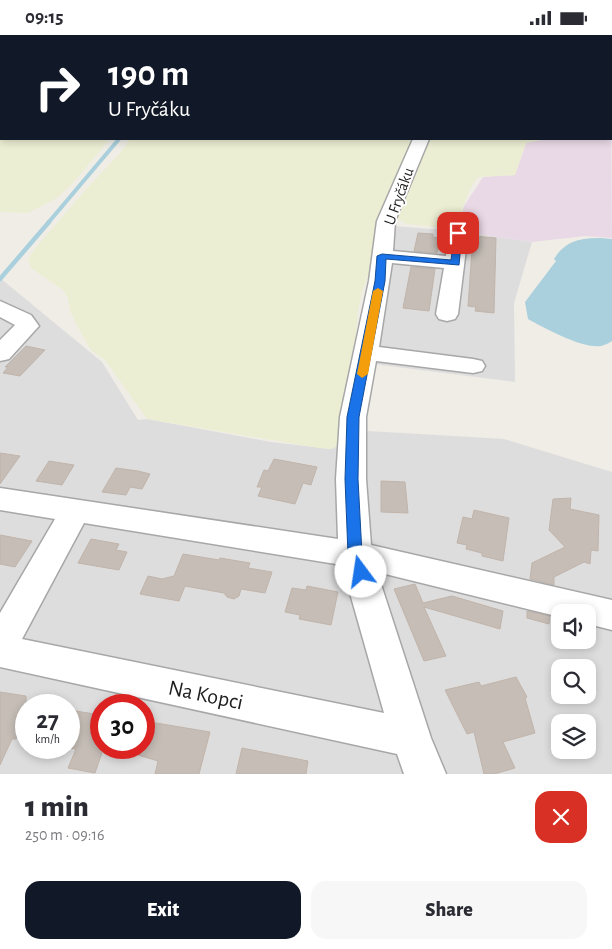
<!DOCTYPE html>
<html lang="en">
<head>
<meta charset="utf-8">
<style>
	body { margin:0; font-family:"Alegreya Sans",sans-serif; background:#f7f7f7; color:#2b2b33; height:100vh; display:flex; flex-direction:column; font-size:19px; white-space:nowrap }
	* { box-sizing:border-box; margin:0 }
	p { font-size:16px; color:#7c7c81 }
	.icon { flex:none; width:28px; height:28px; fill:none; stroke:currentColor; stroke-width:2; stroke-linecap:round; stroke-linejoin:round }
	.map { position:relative; height:739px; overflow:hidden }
	.drawer { display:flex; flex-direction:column; background:#fff; flex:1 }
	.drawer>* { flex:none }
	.top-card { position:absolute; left:0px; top:0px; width:612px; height:105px; box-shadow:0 2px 8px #0003; background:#111827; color:#fff; overflow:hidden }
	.tools { position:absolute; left:551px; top:569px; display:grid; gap:10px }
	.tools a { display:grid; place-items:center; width:45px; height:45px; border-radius:10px; background:#fff; box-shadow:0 2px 8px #0003; font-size:25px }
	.speed { position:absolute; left:15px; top:659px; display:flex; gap:10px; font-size:25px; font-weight:700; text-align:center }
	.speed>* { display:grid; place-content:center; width:65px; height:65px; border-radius:50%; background:#fff; box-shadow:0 2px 8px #0003; line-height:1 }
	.speed small { font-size:12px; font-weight:400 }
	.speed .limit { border:8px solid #d22; background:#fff; color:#111 }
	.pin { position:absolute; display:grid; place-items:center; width:42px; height:42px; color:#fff; margin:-21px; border-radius:10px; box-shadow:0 2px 8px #0006 }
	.me { position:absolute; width:55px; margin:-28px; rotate:346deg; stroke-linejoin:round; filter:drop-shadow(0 0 4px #0008) }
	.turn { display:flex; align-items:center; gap:18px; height:105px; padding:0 25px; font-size:22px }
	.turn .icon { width:65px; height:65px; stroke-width:2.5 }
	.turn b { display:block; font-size:35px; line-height:42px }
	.round { display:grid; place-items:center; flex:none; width:52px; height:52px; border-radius:15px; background:#f7f7f7 }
	.head { display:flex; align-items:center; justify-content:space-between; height:85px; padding:0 25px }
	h1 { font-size:30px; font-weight:800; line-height:38px }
	.button { display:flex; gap:10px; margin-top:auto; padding:10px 25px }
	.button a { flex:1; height:58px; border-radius:15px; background:#111827; color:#fff; font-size:20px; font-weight:800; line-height:58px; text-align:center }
	.button a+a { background:#f7f7f7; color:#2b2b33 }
	.status { display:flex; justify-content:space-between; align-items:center; height:35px; padding:0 25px; background:#fff; direction:ltr }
	.status svg { height:14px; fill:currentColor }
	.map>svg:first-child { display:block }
	.residential { fill:#dedddd; fill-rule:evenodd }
	.industrial { fill:#e9d9e6 }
	.farmland { fill:#eceed3 }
	.water { fill:#a9d0dc }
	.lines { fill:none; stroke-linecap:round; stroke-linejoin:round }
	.stream-far2 { stroke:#a9d0dc; stroke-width:2.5 }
	.stream-far1 { stroke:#a9d0dc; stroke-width:4 }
	.stream { stroke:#a9d0dc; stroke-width:4.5 }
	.building { fill:#c5bdb6; stroke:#c1b4aa }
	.minor-casing { stroke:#a7a7a7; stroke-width:3 }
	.minor { fill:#fff; fill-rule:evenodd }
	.route { fill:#1a73e8; stroke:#114b97 }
	.slow { fill:#f59e0b }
	.labels { text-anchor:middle; stroke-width:4; stroke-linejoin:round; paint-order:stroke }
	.far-street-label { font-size:16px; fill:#202020; stroke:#fff }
	.near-street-label { font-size:22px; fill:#202020; stroke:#fff }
</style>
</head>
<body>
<div class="status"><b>09:15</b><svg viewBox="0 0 49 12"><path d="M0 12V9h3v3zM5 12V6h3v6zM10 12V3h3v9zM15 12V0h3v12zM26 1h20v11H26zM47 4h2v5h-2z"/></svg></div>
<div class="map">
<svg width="612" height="739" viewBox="0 0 612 739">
	<rect width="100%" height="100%" fill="#f0ede7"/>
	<g class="residential">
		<polygon points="393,191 458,196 532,207 514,268 515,347 373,329"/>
		<path d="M0 243 102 327 138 385 147 384 271 407 331 414 368 396 504 404 612 437V739H0ZM560 578H588V605H560ZM560 632H588V660H560ZM26 670H69V712H26ZM101 670H144V712H101ZM560 688H588V715H560Z"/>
	</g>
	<polygon class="industrial" points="611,64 612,203 585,201 532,207 458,196 464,171 483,142 515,140 526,108 545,104 611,104"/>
	<g class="farmland">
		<polygon points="0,0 58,1 1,1 1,104 110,104 73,148 57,163 28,178 0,177"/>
		<polygon points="225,0 428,0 428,1 229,1"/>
		<polygon points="437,0 612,0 612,37 611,1"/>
		<polygon points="130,104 418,104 402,131 377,186 375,212 369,239 362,257 358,275 356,300 357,317 347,352 338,411 331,414 319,413 147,384 105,325 91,315 83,302 70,276 68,263 63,255 31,233 28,224 37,211 89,151 121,117"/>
		<polygon points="426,104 545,104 526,108 515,140 479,142 476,144 469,156 457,189 454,192 445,193 407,189 397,184 397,180 418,120"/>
	</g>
	<path class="water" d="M600 203 612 204V306C609 308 605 310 601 311 583 314 544 293 528 284L525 267 556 226 554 224C565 206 580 203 600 203Z"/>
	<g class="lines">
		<polyline class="stream-far2" points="212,1 214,0"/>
		<polyline class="stream-far1" points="48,188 119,104"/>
		<polyline class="stream" points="0,244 49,187"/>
	</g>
	<g class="building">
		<polygon points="418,198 433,199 433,202 440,203 437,218 414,216"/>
		<polygon points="473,201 496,203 494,278 475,276 476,272 468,271"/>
		<polygon points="411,232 435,234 429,276 403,273"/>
		<polygon points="26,311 45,315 20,341 3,338 8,332 5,332"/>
		<polygon points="0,418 20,421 0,449"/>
		<polygon points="274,424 317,432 311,450 303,448 295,469 258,461 262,452 257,452 264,435 268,436"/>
		<polygon points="49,426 74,430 62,450 36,446"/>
		<polygon points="116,433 138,436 150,439 142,454 130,452 126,460 102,457"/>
		<polygon points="381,446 405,447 408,478 381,477"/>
		<polygon points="571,463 570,474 599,480 598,516 591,515 590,529 584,527 554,542 554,550 530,544 532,528 565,512 549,495 553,464"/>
		<polygon points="474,475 509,483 503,526 482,521 482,518 466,514 467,510 457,508 463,482 472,484"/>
		<polygon points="0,500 32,506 15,532 0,529"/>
		<polygon points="91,504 119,509 116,515 127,517 119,535 78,528"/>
		<polygon points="183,519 219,525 220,523 250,528 248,533 272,537 265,558 241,554 239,561 234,564 227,562 224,558 185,551 179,566 140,559 148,541 162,544 174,541"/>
		<polygon points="415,549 423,568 452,561 503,576 500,594 424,572 446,621 424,626 394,554"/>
		<polygon points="307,551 338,557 331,590 299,584 300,580 285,577 292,553 306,555"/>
		<polygon points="527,576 550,581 549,589 527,583"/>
		<polygon points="516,642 527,662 525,663 535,698 503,707 515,733 494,739 484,739 474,697 467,699 445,655 479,647 481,651"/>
		<polygon points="0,657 26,661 26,682 16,704 12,704 0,730"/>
		<polygon points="69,675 101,680 101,712 104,712 95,738 68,733 76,714 69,713"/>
		<polygon points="150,687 210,697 199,739 155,739 158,726 138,720 141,712 144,712 144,704"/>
		<polygon points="242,713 308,726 306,739 236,739"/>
	</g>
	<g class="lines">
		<g class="minor-casing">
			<g id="minor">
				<polygon points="65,0 82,0 83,1 66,1"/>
				<rect x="611" y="56" width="1" height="8"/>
				<rect x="611" y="79" width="1" height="9"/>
				<path d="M413 104H429L395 186 393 216 446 221 448 198 451 194 458 192 465 194 468 198 458 279 455 284 447 286 439 284 436 279 444 233 392 228 379 312 473 324 482 326 485 331 482 336 473 338 376 326 366 382V444L371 510 612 565V595L588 589V578H560V582L377 537 431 703 446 739H404L397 719 0 632V578L55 484 0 475V453L338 504 336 444 340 382 369 246 377 186ZM84 488 342 530 384 678 22 604Z"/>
				<polygon points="0,266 31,280 39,291 9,324 0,326 0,305 15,290 0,282"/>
			</g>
		</g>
		<use href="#minor" class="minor"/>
	</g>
	<polygon class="route" points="455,196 462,198 459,230 386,224 385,246 359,382 358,444 362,519 368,537 366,541 361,543 356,541 348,519 345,444 347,382 375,246 377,221 382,219 451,225"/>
	<polygon class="slow" points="378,253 383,256 368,339 362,343 357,339 373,256"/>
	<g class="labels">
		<g class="far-street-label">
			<text transform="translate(398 161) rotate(-70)" y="6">U Fryčáku</text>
		</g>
		<g class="near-street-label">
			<text transform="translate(206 659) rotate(12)" y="8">Na Kopci</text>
		</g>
	</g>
</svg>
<div class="tools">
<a><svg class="icon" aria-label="sound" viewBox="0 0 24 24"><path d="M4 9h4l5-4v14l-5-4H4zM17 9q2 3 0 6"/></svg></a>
<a><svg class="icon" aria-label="search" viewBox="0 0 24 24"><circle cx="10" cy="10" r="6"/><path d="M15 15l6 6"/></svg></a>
<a><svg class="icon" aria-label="layers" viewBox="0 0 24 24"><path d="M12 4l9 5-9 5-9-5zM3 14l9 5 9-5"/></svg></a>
</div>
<div class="speed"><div>27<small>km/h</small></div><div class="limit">30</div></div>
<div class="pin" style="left:458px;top:198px;background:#d93025"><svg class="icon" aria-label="arrive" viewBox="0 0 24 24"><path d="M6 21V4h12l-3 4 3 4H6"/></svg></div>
<svg class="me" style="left:361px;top:537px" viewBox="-20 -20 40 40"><circle r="19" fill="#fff"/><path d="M0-13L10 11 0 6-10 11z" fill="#1a73e8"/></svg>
<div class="top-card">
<div class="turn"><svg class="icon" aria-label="right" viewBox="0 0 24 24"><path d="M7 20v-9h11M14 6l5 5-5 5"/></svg><div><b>190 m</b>U Fryčáku</div></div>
</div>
</div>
<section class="drawer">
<div class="head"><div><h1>1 min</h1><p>250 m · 09:16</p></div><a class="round" style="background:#d93025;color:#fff"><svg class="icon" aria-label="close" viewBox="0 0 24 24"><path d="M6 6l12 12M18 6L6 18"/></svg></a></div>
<div class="button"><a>Exit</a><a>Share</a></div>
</section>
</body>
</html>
